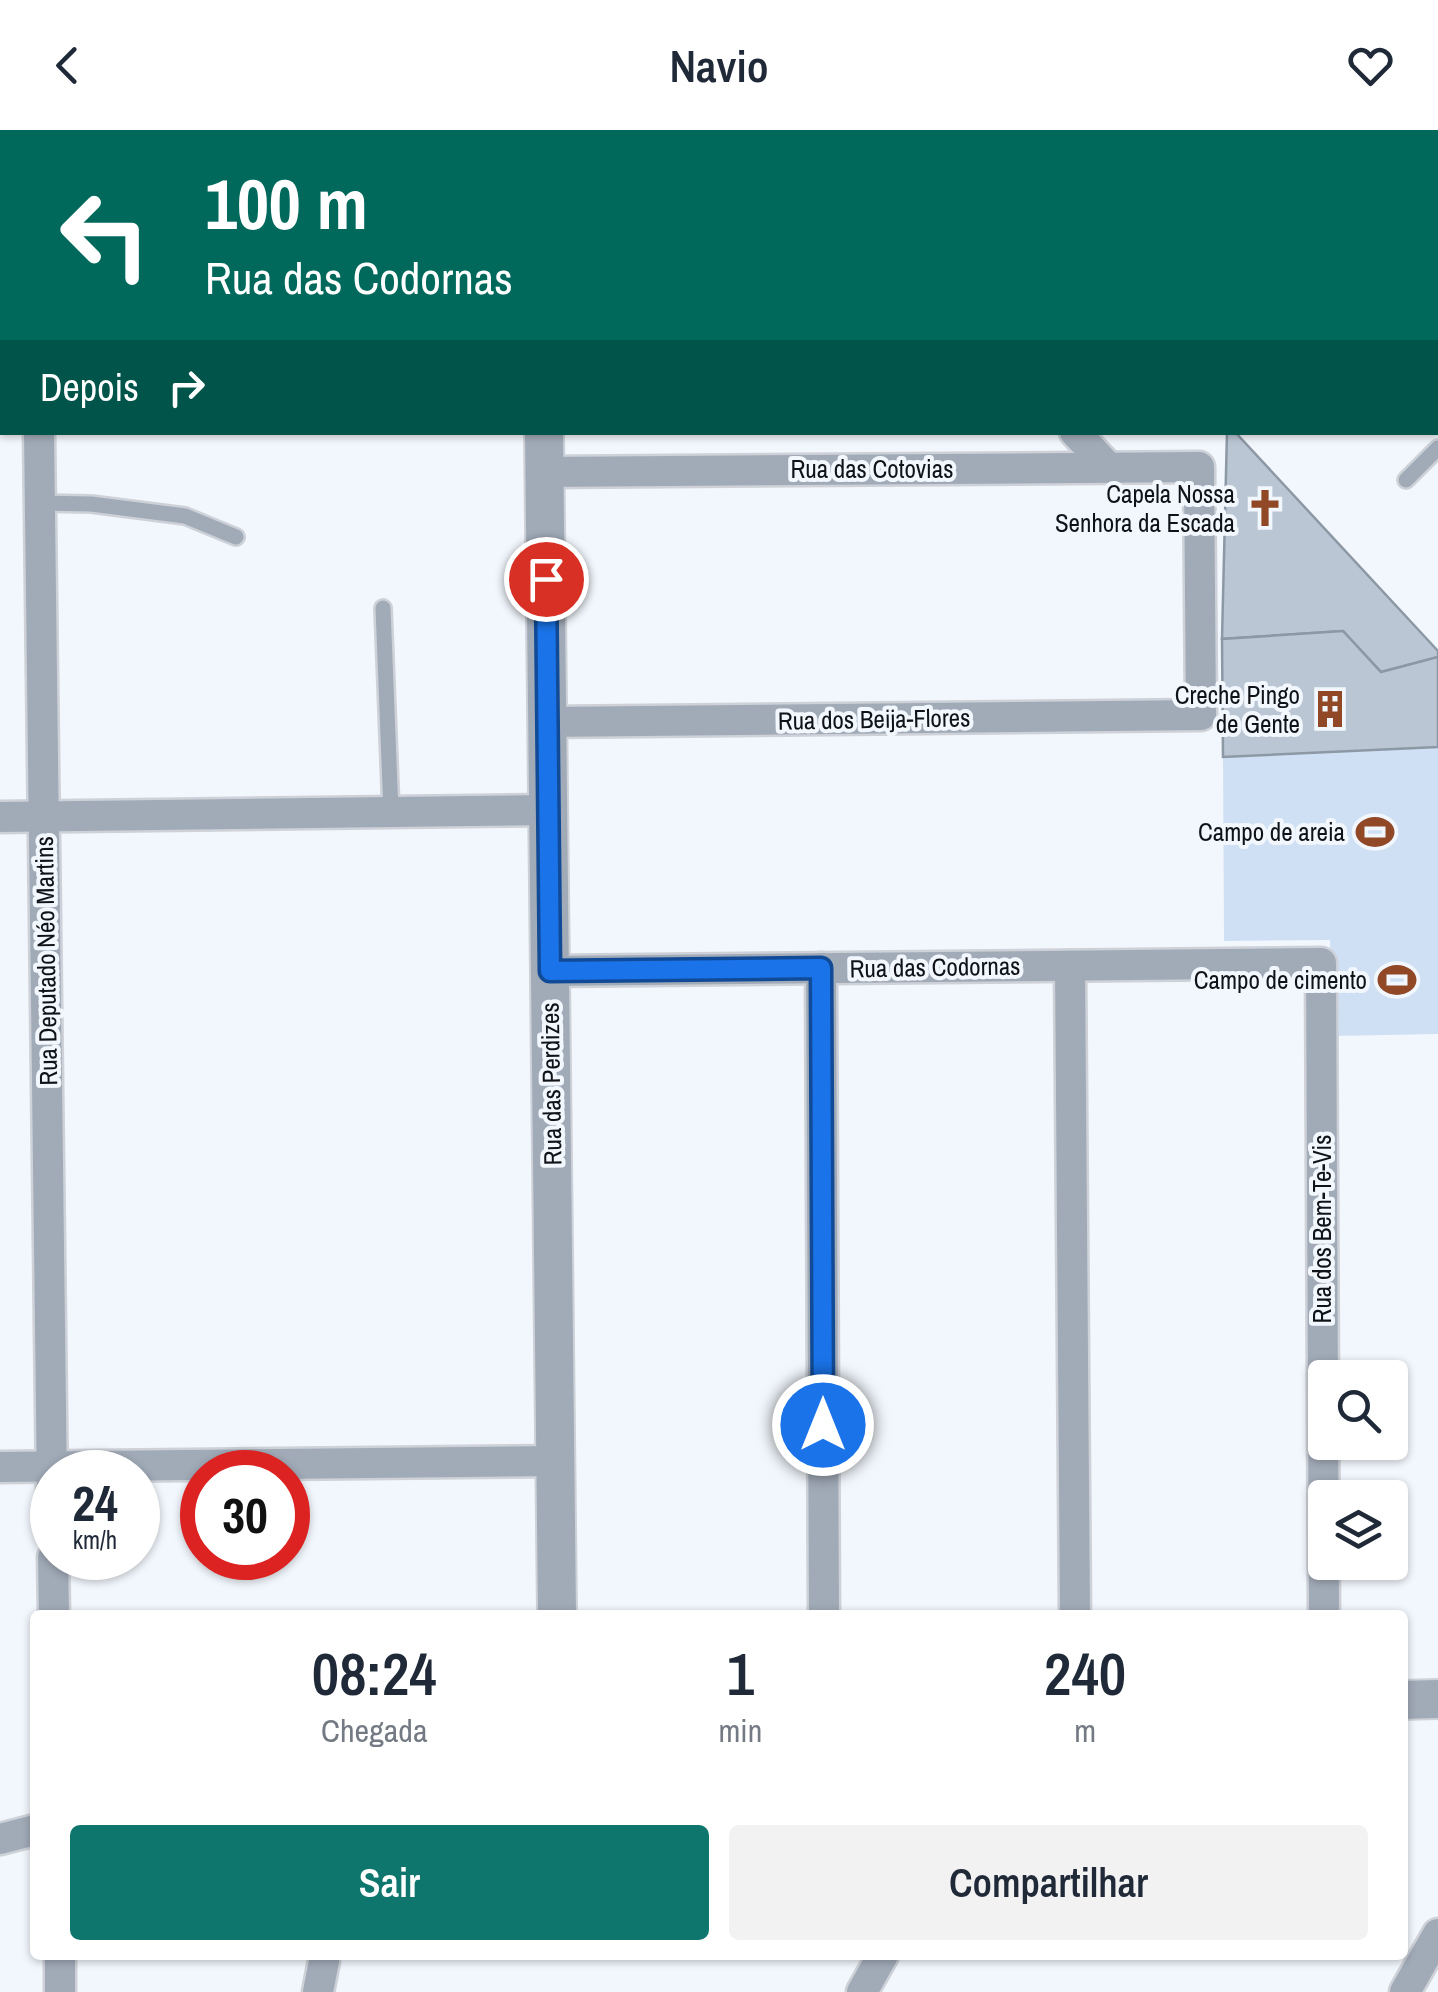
<!DOCTYPE html>
<html lang="pt">
<head>
<meta charset="utf-8">
<style>
	body { margin:0; font-family:"Archivo Narrow",sans-serif; background:#f2f2f3; color:#1f2937; height:100vh; display:flex; flex-direction:column; font-size:38px; white-space:nowrap }
	* { box-sizing:border-box; margin:0 }
	p { font-size:32px; color:#747a83 }
	.icon { flex:none; width:55px; height:55px; fill:none; stroke:currentColor; stroke-width:2; stroke-linecap:round; stroke-linejoin:round }
	.map { position:relative; flex:1; overflow:hidden }
	.sheet { position:absolute; left:30px; top:1480px; width:1378px; height:350px; display:flex; flex-direction:column; background:#fff; border-radius:10px; box-shadow:0 2px 8px #0004 }
	.sheet>* { flex:none }
	.banner { position:absolute; left:0px; top:0px; width:1440px; height:305px; box-shadow:0 2px 8px #0004; background:#00695c; color:#fff; overflow:hidden }
	.tools { position:absolute; left:1308px; top:1230px; display:grid; gap:20px }
	.tools a { display:grid; place-items:center; width:100px; height:100px; border-radius:10px; background:#fff; box-shadow:0 2px 8px #0004; font-size:50px }
	.speed { position:absolute; left:30px; top:1320px; display:flex; gap:20px; font-size:50px; font-weight:700; text-align:center }
	.speed>* { display:grid; place-content:center; width:130px; height:130px; border-radius:50%; background:#fff; box-shadow:0 2px 8px #0004; line-height:1 }
	.speed small { font-size:25px; font-weight:400 }
	.speed .limit { border:15px solid #d22; background:#fff; color:#111 }
	.pin { position:absolute; display:grid; place-items:center; width:85px; height:85px; color:#fff; margin:-42px; border:5px solid #fff; border-radius:50%; box-shadow:0 2px 10px #0007 }
	.me { position:absolute; width:110px; margin:-55px; rotate:0deg; stroke-linejoin:round; filter:drop-shadow(0 0 8px #0008) }
	.turn { display:flex; align-items:center; gap:35px; height:210px; padding:0 40px; font-size:45px }
	.turn .icon { width:130px; height:130px; stroke-width:2.5 }
	.turn b { display:block; font-size:70px; line-height:85px }
	.then { display:flex; align-items:center; height:95px; padding:0 40px; background:#0003; gap:20px; font-size:38px }
	.eta { display:flex; justify-content:space-evenly; align-items:center; height:170px; text-align:center }
	.eta b { font-size:60px; font-weight:600; line-height:70px }
	.primary-button { display:flex; gap:20px; margin-top:auto; padding:20px 40px }
	.primary-button a { flex:1; height:115px; border-radius:10px; background:#0f766e; color:#fff; font-size:40px; font-weight:600; line-height:115px; text-align:center }
	.primary-button a+a { background:#f2f2f3; color:#1f2937 }
	header { display:flex; justify-content:space-between; align-items:center; height:130px; padding:0 40px; background:#fff; font-size:45px; font-weight:600 }
	.map>svg:first-child { display:block }
	.green { fill:#d0e0f4 }
	.building { fill:#bbc6d4; stroke:#8d98a5; stroke-width:2.5 }
	.lines { fill:none; stroke-linecap:round; stroke-linejoin:round }
	.service-casing { stroke:#ced2d8; stroke-width:20 }
	.minor-casing { stroke:#ced2d8; stroke-width:35 }
	.tertiary-casing { stroke:#ced2d8; stroke-width:42 }
	.service { stroke:#a1abb8; stroke-width:15 }
	.minor { stroke:#a1abb8; stroke-width:30 }
	.tertiary { stroke:#a1abb8; stroke-width:38 }
	.route-casing { stroke:#114b97; stroke-width:25 }
	.route { stroke:#1a73e8; stroke-width:18 }
	.labels { text-anchor:middle; stroke-width:8; stroke-linejoin:round; paint-order:stroke }
	.street-label { font-size:25px; fill:#0f1217; stroke:#f2f7fd }
	.poi-label { font-size:25px; fill:#0f1217; stroke:#f2f7fd; text-anchor:end }
</style>
</head>
<body>
<header><svg class="icon" aria-label="back" viewBox="0 0 24 24"><path d="M15 5l-7 7 7 7"/></svg>Navio<svg class="icon" aria-label="heart" viewBox="0 0 24 24"><path d="M12 20l-8-8c-3-5 5-10 8-4 3-6 11-1 8 4z"/></svg></header>
<div class="map">
<svg width="1438" height="1862" viewBox="0 0 1438 1862">
	<rect width="100%" height="100%" fill="#f2f7fd"/>
	<g class="green">
		<polygon points="611,0 761,0 763,2 609,2"/>
		<polygon points="1438,617 1438,904 1332,906 1330,810 1224,811 1223,627"/>
	</g>
	<g class="building">
		<polygon points="1227,302 1235,302 1438,521 1438,527 1381,542 1343,501 1222,509"/>
		<polygon points="1343,501 1381,542 1438,527 1438,617 1223,627 1222,509"/>
	</g>
	<g class="lines">
		<g class="service-casing">
			<g id="service">
				<polyline points="1438,229 1438,230"/>
				<polyline points="1406,350 1438,318"/>
				<polyline points="40,373 91,374 185,386 236,407"/>
				<polyline points="383,478 391,682"/>
			</g>
		</g>
		<g class="minor-casing">
			<g id="minor">
				<polyline points="35,0 35,2"/>
				<polyline points="783,0 785,2"/>
				<polyline points="1144,0 1146,2"/>
				<polyline points="571,2 573,0"/>
				<polyline points="1291,2 1293,0"/>
				<polyline points="0,38 2,38"/>
				<polyline points="39,302 52,1360"/>
				<polyline points="1075,302 1109,338"/>
				<polyline points="544,342 1199,337 1201,585 547,592"/>
				<polyline points="0,687 548,680"/>
				<polyline points="1070,836 1075,1485"/>
				<polyline points="821,838 824,1485"/>
				<polyline points="550,841 1321,833 1324,1485"/>
				<polyline points="0,1337 555,1331"/>
				<polyline points="53,1428 54,1485"/>
				<polyline points="0,1709 35,1700"/>
				<polyline points="60,1825 60,1862"/>
				<polyline points="318,1862 324,1831"/>
				<polyline points="862,1862 883,1825"/>
				<polyline points="1405,1862 1438,1804"/>
			</g>
		</g>
		<g class="tertiary-casing">
			<g id="tertiary">
				<polyline points="541,0 541,2"/>
				<polyline points="544,302 557,1485"/>
				<polyline points="1402,1570 1438,1569"/>
			</g>
		</g>
		<use href="#service" class="service"/>
		<use href="#minor" class="minor"/>
		<use href="#tertiary" class="tertiary"/>
	</g>
	<g class="lines">
		<g class="route-casing">
			<polyline id="route" points="546,449 550,841 821,838 823,1295"/>
		</g>
		<use href="#route" class="route"/>
	</g>
	<defs>
		<g id="church-bare" transform="scale(3)"><path d="M-1.2-6h2.4v3.5h3.3v2.4h-3.3V6h-2.4V-.1h-3.3v-2.4h3.3Z" fill="#904826" stroke="#f2f7fd" stroke-width="2.5" paint-order="stroke"/></g>
		<g id="building-bare" transform="scale(3)"><path d="M-4-6H4V6H1V3H-1V6H-4ZM-2.5-4.3h1.7v1.8h-1.7ZM.8-4.3h1.7v1.8H.8ZM-2.5-1h1.7V.8h-1.7ZM.8-1h1.7V.8H.8Z" fill="#904826" stroke="#f2f7fd" stroke-width="2.5" paint-order="stroke"/></g>
		<g id="stadium-bare" transform="scale(3)"><path d="M0-5a6.5 5 0 1 0 0 10a6.5 5 0 1 0 0-10ZM-3.5-1.8h7v3.6h-7Z" fill="#904826" stroke="#f2f7fd" stroke-width="2.5" paint-order="stroke"/></g>
	</defs>
	<g fill-rule="evenodd">
		<use href="#church-bare" x="1265" y="378"/>
		<use href="#building-bare" x="1330" y="579"/>
		<use href="#stadium-bare" x="1375" y="702"/>
		<use href="#stadium-bare" x="1397" y="850"/>
	</g>
	<g class="labels">
		<g class="street-label">
			<text x="872" y="348">Rua das Cotovias</text>
			<text transform="translate(874 589) rotate(-1)" y="9">Rua dos Beija-Flores</text>
			<text transform="translate(46 831) rotate(-91)" y="9">Rua Deputado Néo Martins</text>
			<text transform="translate(935 837) rotate(-1)" y="9">Rua das Codornas</text>
			<text transform="translate(551 954) rotate(-91)" y="9">Rua das Perdizes</text>
			<text transform="translate(1322 1099) rotate(-90)" y="9">Rua dos Bem-Te-Vis</text>
		</g>
		<g class="poi-label">
			<text x="1235" y="373">Capela Nossa<tspan x="1235" dy="29">Senhora da Escada</tspan></text>
			<text x="1300" y="574">Creche Pingo<tspan x="1300" dy="29">de Gente</tspan></text>
			<text x="1345" y="711">Campo de areia</text>
			<text x="1367" y="859">Campo de cimento</text>
		</g>
	</g>
</svg>
<div class="tools">
<a><svg class="icon" aria-label="search" viewBox="0 0 24 24"><circle cx="10" cy="10" r="6"/><path d="M15 15l6 6"/></svg></a>
<a><svg class="icon" aria-label="layers" viewBox="0 0 24 24"><path d="M12 4l9 5-9 5-9-5zM3 14l9 5 9-5"/></svg></a>
</div>
<div class="speed"><div>24<small>km/h</small></div><div class="limit">30</div></div>
<div class="pin" style="left:546px;top:449px;background:#d93025"><svg class="icon" aria-label="arrive" viewBox="0 0 24 24"><path d="M6 21V4h12l-3 4 3 4H6"/></svg></div>
<svg class="me" style="left:823px;top:1295px" viewBox="-20 -20 40 40"><circle r="17" fill="#1a73e8" stroke="#fff" stroke-width="3"/><path d="M0-11L8 9 0 5-8 9z" fill="#fff"/></svg>
<div class="banner">
<div class="turn"><svg class="icon" aria-label="left" viewBox="0 0 24 24"><path d="M17 20v-9H6M10 6l-5 5 5 5"/></svg><div><b>100 m</b>Rua das Codornas</div></div>
<div class="then">Depois<svg class="icon" aria-label="right" viewBox="0 0 24 24"><path d="M7 20v-9h11M14 6l5 5-5 5"/></svg></div>
</div>
<section class="sheet">
<div class="eta">
<div><b>08:24</b><p>Chegada</p></div>
<div><b>1</b><p>min</p></div>
<div><b>240</b><p>m</p></div>
</div>
<div class="primary-button"><a>Sair</a><a>Compartilhar</a></div>
</section>
</div>
</body>
</html>
